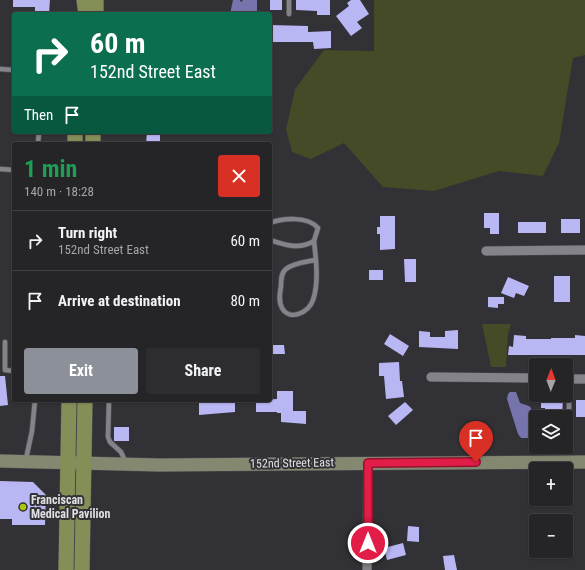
<!DOCTYPE html>
<html lang="en">
<head>
<meta charset="utf-8">
<style>
	body { margin:0; font-family:"Roboto Condensed",sans-serif; background:#2d2d30; color:#f1f3f6; height:100vh; display:flex; flex-direction:column; font-size:15px; white-space:nowrap }
	* { box-sizing:border-box; margin:0 }
	p { font-size:13px; color:#a3a5a8 }
	.icon { flex:none; width:22px; height:22px; fill:none; stroke:currentColor; stroke-width:2; stroke-linecap:round; stroke-linejoin:round }
	.map { position:relative; flex:1; overflow:hidden }
	.details { position:absolute; left:12px; top:142px; width:260px; height:260px; display:flex; flex-direction:column; background:#252528; border-radius:4px; box-shadow:0 1px 3px #0004,0 0 0 1px #424245 }
	.details>* { flex:none }
	.banner { position:absolute; left:12px; top:12px; width:260px; height:122px; border-radius:4px; box-shadow:0 1px 3px #0004,0 0 0 1px #424245; background:#0b6e4f; color:#fff; overflow:hidden }
	.needle { width:26px; rotate:1deg }
	.buttons { position:absolute; left:529px; top:358px; display:grid; gap:8px }
	.buttons a { display:grid; place-items:center; width:44px; height:44px; border-radius:4px; background:#252528; box-shadow:0 1px 3px #0004,0 0 0 1px #424245; font-size:20px }
	.pin { position:absolute; display:grid; place-items:center; width:34px; height:34px; color:#fff; margin:-41px -17px; border-radius:50% 50% 50% 0; rotate:-45deg; box-shadow:0 0 4px #0007 }
	.pin .icon { rotate:45deg }
	.me { position:absolute; width:44px; margin:-22px; rotate:0deg; stroke-linejoin:round; filter:drop-shadow(0 0 3px #0008) }
	.turn { display:flex; align-items:center; gap:14px; height:84px; padding:0 12px; font-size:18px }
	.turn .icon { width:52px; height:52px; stroke-width:2.5 }
	.turn b { display:block; font-size:28px; line-height:34px }
	.then { display:flex; align-items:center; height:38px; padding:0 12px; background:#0003; gap:8px; font-size:15px }
	.round { display:grid; place-items:center; flex:none; width:42px; height:42px; border-radius:4px; background:#2d2d30 }
	.headline { display:flex; align-items:center; justify-content:space-between; height:68px; padding:0 12px }
	h1 { font-size:24px; font-weight:700; line-height:30px; color:#1e9e55 }
	.action { display:flex; gap:8px; margin-top:auto; padding:8px 12px }
	.action a { flex:1; height:46px; border-radius:4px; background:#8c9099; color:#fff; font-size:16px; font-weight:700; line-height:46px; text-align:center }
	.action a+a { background:#2d2d30; color:#f1f3f6 }
	ul { padding:0; list-style:none }
	li { display:flex; align-items:center; gap:12px; height:60px; padding:0 12px; border-top:1px solid #424245 }
	li div { flex:1 }
	li b { display:block; font-size:15px }
	li em { font-style:normal }
	.map>svg:first-child { display:block }
	.green { fill:#444b26 }
	.water { fill:#7773ac }
	.building { fill:#b9b6f4 }
	.lines { fill:none; stroke-linecap:round; stroke-linejoin:round }
	.lane-casing { stroke:#4d4d51; stroke-width:6 }
	.street-casing { stroke:#4d4d51; stroke-width:10 }
	.secondary-casing { stroke:#4d4d51; stroke-width:14 }
	.primary-casing { stroke:#4d4d51; stroke-width:16 }
	.lane { stroke:#838389; stroke-width:4.5 }
	.street { stroke:#838389; stroke-width:9 }
	.secondary { stroke:#848870; stroke-width:13 }
	.primary { stroke:#848e57; stroke-width:15 }
	.route-casing { stroke:#92132f; stroke-width:10 }
	.route { stroke:#e11d48; stroke-width:7 }
	.poi-dot { fill:#aec60a; stroke:#313136; stroke-width:1.5 }
	.labels { text-anchor:middle; stroke-width:4; stroke-linejoin:round; paint-order:stroke }
	.street-label { font-size:12px; fill:#e0e0e4; stroke:#313136 }
	.poi-label { font-size:12px; font-weight:bold; fill:#e0e0e4; stroke:#313136; text-anchor:start }
</style>
</head>
<body>
<div class="map">
<svg width="585" height="570" viewBox="0 0 585 570">
	<rect width="100%" height="100%" fill="#313136"/>
	<g class="green">
		<polygon points="374,0 585,0 585,55 573,58 559,143 543,176 499,171 434,191 383,187 344,143 311,159 292,152 286,129 295,89 324,50 374,51"/>
		<polygon points="482,324 511,324 508,334 506,367 491,367"/>
	</g>
	<g class="water">
		<polygon points="233,0 240,0 241,2 243,0 257,0 257,14 230,14"/>
		<polygon points="510,392 516,392 520,403 529,406 531,408 531,430 529,438 521,438 518,434 507,399 508,394"/>
	</g>
	<g class="building">
		<polygon points="13,0 50,0 49,14 35,14 35,7 13,7"/>
		<rect x="270" y="0" width="12" height="10"/>
		<polygon points="296,0 330,0 330,15 317,15 317,11 296,10"/>
		<polygon points="351,0 360,0 369,14 357,22 362,28 351,36 336,16 349,6 347,3"/>
		<polygon points="270,25 308,26 308,32 331,31 331,48 314,49 313,42 270,42"/>
		<polygon points="147,132 160,132 160,141 155,141 155,144 146,144"/>
		<polygon points="484,213 499,213 499,234 490,234 490,228 484,228"/>
		<polygon points="380,216 395,216 395,249 380,250 380,234 377,234 377,227 380,227"/>
		<rect x="561" y="219" width="19" height="14"/>
		<rect x="518" y="222" width="28" height="11"/>
		<polygon points="404,259 416,259 416,282 405,282"/>
		<rect x="369" y="270" width="14" height="10"/>
		<rect x="554" y="276" width="16" height="26"/>
		<polygon points="508,277 529,286 524,296 516,293 514,298 501,293"/>
		<polygon points="488,297 504,297 504,304 498,304 498,308 488,307"/>
		<polygon points="458,330 458,349 419,347 419,331 430,332 430,337 445,337 445,331"/>
		<polygon points="390,334 409,346 403,356 384,344"/>
		<polygon points="514,335 526,336 526,339 551,339 551,338 575,338 575,335 585,336 585,355 508,355 509,346 513,347"/>
		<polygon points="272,345 284,345 285,354 272,354"/>
		<polygon points="399,362 400,381 402,381 404,397 386,399 384,376 379,376 379,363"/>
		<polygon points="0,376 5,376 8,405 0,406"/>
		<polygon points="277,391 293,391 293,411 306,411 306,424 281,422 281,413 277,413 277,412 256,412 256,400 277,399"/>
		<polygon points="541,399 563,399 562,416 545,416 545,408 541,408"/>
		<polygon points="212,400 235,400 235,412 199,415 199,402 213,402"/>
		<rect x="576" y="400" width="9" height="17"/>
		<polygon points="405,402 413,410 396,425 388,416"/>
		<rect x="114" y="427" width="15" height="14"/>
		<polygon points="0,481 33,482 46,495 45,525 12,525 12,519 0,519"/>
		<polygon points="408,526 419,527 419,542 407,541"/>
		<polygon points="403,543 406,555 387,560 384,548"/>
		<polygon points="454,555 457,570 445,570 443,556"/>
	</g>
	<g class="lines">
		<g class="lane-casing">
			<g id="lane">
				<polyline points="289,0 289,14"/>
				<polyline points="0,69 14,70"/>
				<polyline points="38,144 39,132"/>
				<polyline points="0,169 14,170"/>
				<path d="M270 223C283 218 308 216 318 228L314 241C299 250 285 245 270 240"/>
				<path d="M314 241C316 259 319 283 313 300 309 312 290 322 282 308 278 301 280 293 281 286 281 280 281 273 286 269 293 263 306 262 315 260"/>
				<polyline points="5,342 5,370 14,371"/>
				<polyline points="109,400 108,437 110,442 121,452 126,463"/>
				<polyline points="569,417 569,379"/>
				<polyline points="26,459 32,431 35,400"/>
			</g>
		</g>
		<g class="street-casing">
			<g id="street">
				<polyline points="486,251 585,250"/>
				<polyline points="431,377 536,378"/>
				<polyline points="566,379 585,379"/>
				<polyline points="367,570 368,463"/>
			</g>
		</g>
		<g class="secondary-casing">
			<polyline id="secondary" points="0,461 159,465 585,462"/>
		</g>
		<g class="primary-casing">
			<g id="primary">
				<polyline points="84,0 86,14"/>
				<polyline points="96,14 96,0"/>
				<polyline points="75,144 75,132"/>
				<polyline points="93,144 93,132"/>
				<polyline points="66,570 69,400"/>
				<polyline points="82,570 85,400"/>
			</g>
		</g>
		<use href="#lane" class="lane"/>
		<use href="#street" class="street"/>
		<use href="#secondary" class="secondary"/>
		<use href="#primary" class="primary"/>
	</g>
	<g class="lines">
		<g class="route-casing">
			<polyline id="route" points="368,543 368,463 476,462"/>
		</g>
		<use href="#route" class="route"/>
	</g>
	<circle class="poi-dot" cx="23" cy="507" r="4"/>
	<g class="labels">
		<g class="street-label">
			<text transform="translate(292 463) rotate(-1)" y="4">152nd Street East</text>
		</g>
		<g class="poi-label">
			<text x="31" y="504">Franciscan<tspan x="31" dy="14">Medical Pavilion</tspan></text>
		</g>
	</g>
</svg>
<div class="buttons">
<a><svg class="needle" viewBox="-14 -14 28 28"><path d="M0-13l5 13h-10z" fill="#e53935"/><path d="M0 13l5-13h-10z" fill="#a3a5a8"/></svg></a>
<a><svg class="icon" aria-label="layers" viewBox="0 0 24 24"><path d="M12 4l9 5-9 5-9-5zM3 14l9 5 9-5"/></svg></a>
<a>+</a>
<a>−</a>
</div>
<div class="pin" style="left:476px;top:462px;background:#d93025"><svg class="icon" aria-label="arrive" viewBox="0 0 24 24"><path d="M6 21V4h12l-3 4 3 4H6"/></svg></div>
<svg class="me" style="left:368px;top:543px" viewBox="-20 -20 40 40"><circle r="17" fill="#e11d48" stroke="#fff" stroke-width="3"/><path d="M0-11L8 9 0 5-8 9z" fill="#fff"/></svg>
<div class="banner">
<div class="turn"><svg class="icon" aria-label="right" viewBox="0 0 24 24"><path d="M7 20v-9h11M14 6l5 5-5 5"/></svg><div><b>60 m</b>152nd Street East</div></div>
<div class="then">Then<svg class="icon" aria-label="arrive" viewBox="0 0 24 24"><path d="M6 21V4h12l-3 4 3 4H6"/></svg></div>
</div>
<section class="details">
<div class="headline"><div><h1>1 min</h1><p>140 m · 18:28</p></div><a class="round" style="background:#d93025;color:#fff"><svg class="icon" aria-label="close" viewBox="0 0 24 24"><path d="M6 6l12 12M18 6L6 18"/></svg></a></div>
<ul>
<li><svg class="icon" aria-label="right" viewBox="0 0 24 24"><path d="M7 20v-9h11M14 6l5 5-5 5"/></svg><div><b>Turn right</b><p>152nd Street East</p></div><em>60 m</em></li>
<li><svg class="icon" aria-label="arrive" viewBox="0 0 24 24"><path d="M6 21V4h12l-3 4 3 4H6"/></svg><div><b>Arrive at destination</b></div><em>80 m</em></li>
</ul>
<div class="action"><a>Exit</a><a>Share</a></div>
</section>
</div>
</body>
</html>
